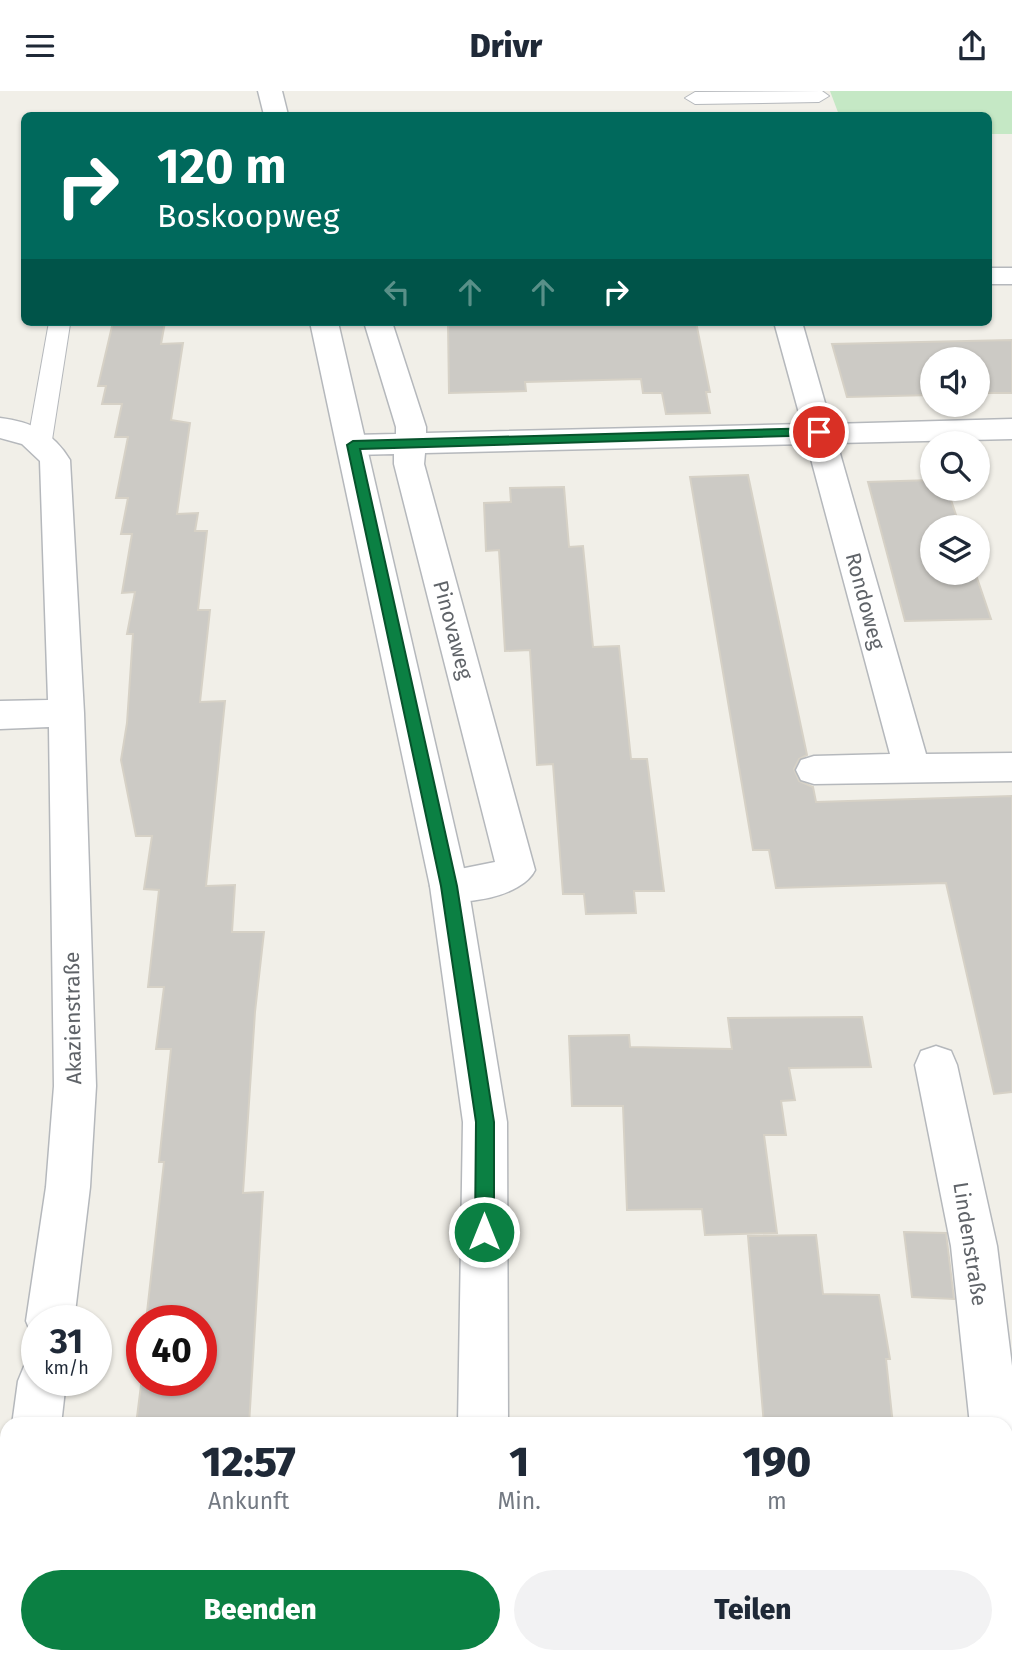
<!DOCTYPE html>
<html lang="de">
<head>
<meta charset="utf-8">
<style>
	body { margin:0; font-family:"Fira Sans",sans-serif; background:#f2f2f3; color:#1f2937; height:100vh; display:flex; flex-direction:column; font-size:26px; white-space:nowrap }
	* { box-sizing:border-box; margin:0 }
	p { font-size:23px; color:#747a83 }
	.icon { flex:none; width:38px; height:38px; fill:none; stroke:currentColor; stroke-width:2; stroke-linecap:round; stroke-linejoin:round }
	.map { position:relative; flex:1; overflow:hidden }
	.sheet { position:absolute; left:0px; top:1326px; width:1013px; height:247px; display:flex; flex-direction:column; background:#fff; border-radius:21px 21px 0 0; box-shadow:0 2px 5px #0004 }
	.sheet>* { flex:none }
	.top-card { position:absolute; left:21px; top:21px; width:971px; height:214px; border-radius:10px; box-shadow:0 2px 5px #0004; background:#00695c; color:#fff; overflow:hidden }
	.controls { position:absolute; left:920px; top:256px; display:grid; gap:14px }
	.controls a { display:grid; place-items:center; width:70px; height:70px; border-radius:50%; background:#fff; box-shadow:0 2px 5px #0004; font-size:35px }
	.speed { position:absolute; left:21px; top:1214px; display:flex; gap:14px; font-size:35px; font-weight:700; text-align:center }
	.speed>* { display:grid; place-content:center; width:91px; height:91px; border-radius:50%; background:#fff; box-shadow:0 2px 5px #0004; line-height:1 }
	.speed small { font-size:18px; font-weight:400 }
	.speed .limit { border:10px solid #d22; background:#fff; color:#111 }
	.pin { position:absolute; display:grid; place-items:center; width:60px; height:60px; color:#fff; margin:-30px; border:4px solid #fff; border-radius:50%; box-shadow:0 2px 7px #0007 }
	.me { position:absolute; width:77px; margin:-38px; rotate:0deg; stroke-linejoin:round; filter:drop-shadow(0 0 5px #0008) }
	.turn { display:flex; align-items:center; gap:24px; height:147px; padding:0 21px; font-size:32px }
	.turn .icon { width:91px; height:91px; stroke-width:2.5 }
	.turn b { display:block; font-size:49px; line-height:60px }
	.lanes { display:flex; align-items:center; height:66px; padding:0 21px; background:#0003; justify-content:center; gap:35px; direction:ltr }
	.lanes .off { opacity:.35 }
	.eta { display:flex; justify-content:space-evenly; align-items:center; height:119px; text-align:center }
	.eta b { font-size:42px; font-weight:800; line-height:49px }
	.button { display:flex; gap:14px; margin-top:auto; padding:14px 21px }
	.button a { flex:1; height:80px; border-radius:42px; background:#0b8043; color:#fff; font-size:28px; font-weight:800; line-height:80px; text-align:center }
	.button a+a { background:#f2f2f3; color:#1f2937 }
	header { display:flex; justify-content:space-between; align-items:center; height:91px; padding:0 21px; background:#fff; font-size:32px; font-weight:800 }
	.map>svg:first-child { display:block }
	.green { fill:#c5e8c5 }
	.building { fill:#cccac5; stroke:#d6d1c6; stroke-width:2 }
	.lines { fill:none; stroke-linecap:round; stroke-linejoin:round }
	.service-casing { stroke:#b5b8bc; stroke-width:2 }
	.minor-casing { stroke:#b5b8bc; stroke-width:3 }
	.tertiary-casing { stroke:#b5b8bc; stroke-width:3 }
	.service { fill:#fff; fill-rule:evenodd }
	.minor { fill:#fff; fill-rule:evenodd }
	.tertiary { fill:#fff; fill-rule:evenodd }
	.route { fill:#0b8043; stroke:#07532c; stroke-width:2 }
	.labels { text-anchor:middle; stroke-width:5; stroke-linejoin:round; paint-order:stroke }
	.street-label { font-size:21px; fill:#5f6368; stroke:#fff }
</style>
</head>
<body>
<header><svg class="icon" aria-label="menu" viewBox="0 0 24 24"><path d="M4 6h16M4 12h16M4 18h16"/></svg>Drivr<svg class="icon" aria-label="share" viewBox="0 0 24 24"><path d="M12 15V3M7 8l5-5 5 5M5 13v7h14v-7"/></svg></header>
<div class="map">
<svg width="1012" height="1572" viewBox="0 0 1012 1572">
	<rect width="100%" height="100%" fill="#f1efe8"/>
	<polygon class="green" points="830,0 1012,0 1012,43 989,43 989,24 839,24"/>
	<g class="building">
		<polygon points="113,231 165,231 161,253 183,252 171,329 190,332 177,423 198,422 195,440 207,440 198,519 210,519 200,611 225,610 206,795 235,794 232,841 264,841 255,921 243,1102 263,1101 249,1334 136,1334 142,1286 142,1290 201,1290 201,1230 146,1230 164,1071 159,1071 171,958 156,958 164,896 148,896 159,799 144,798 152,745 136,745 121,669 127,632 133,543 127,543 135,501 122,502 132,443 121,443 128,407 116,407 128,346 115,346 122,313 102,313 106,295 98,295"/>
		<polygon points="448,231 696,231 710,301 706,301 710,322 666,323 662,302 643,302 641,288 525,291 526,300 449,302"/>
		<polygon points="1012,249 1012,302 978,302 978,268 933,268 933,304 847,306 832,253"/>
		<polygon points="748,384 807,664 799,668 794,678 799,690 813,696 816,711 1012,705 1012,1001 994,1003 946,792 776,797 769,759 753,759 690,386"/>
		<polygon points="933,389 933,397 947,397 960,436 933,436 933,481 975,481 991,528 905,530 868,391"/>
		<polygon points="564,396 569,456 583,455 593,556 619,555 631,668 647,668 664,800 634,800 636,822 586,823 584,803 563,803 553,673 537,674 530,559 505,560 499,459 486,460 484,412 511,411 510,397"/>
		<polygon points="862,926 871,976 789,977 795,1009 781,1010 786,1044 764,1044 777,1142 705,1144 702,1118 627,1119 623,1015 572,1015 569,945 629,944 630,956 732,958 728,927"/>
		<polygon points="904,1141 946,1142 954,1208 912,1206"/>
		<polygon points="816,1144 823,1203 879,1204 890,1268 886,1268 893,1334 764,1334 748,1145"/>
	</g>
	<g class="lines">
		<g class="service-casing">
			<g id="service">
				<polygon points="822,0 829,5 819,11 695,13 685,7 695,1"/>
				<polygon points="49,231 70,233 52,349 49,355 40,357 31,355 28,349"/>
			</g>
		</g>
		<g class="minor-casing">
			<g id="minor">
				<rect x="989" y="177" width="23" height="16"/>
				<path d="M364 231H392L426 336V342L802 333 774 231H802L831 333 1012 328V348L837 352 926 663 1012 662V690L814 693 801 689 796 679 801 669 814 665 890 663 807 353 425 362 424 373 535 779C522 806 462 816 435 807L430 795 435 783 495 771 394 373V363L353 364 342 361 338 354 342 347 353 344 396 343V336Z"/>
				<path d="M0 327C32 331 53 341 70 369L84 622 96 995 90 1096 74 1230H37V1248L33 1247 26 1230 46 1096 54 995 49 636 0 638V610L48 609 40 370 22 353 0 347Z"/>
				<polygon points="936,955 951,960 957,974 997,1155 1012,1275 1012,1352 1006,1354 1006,1334 970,1334 951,1155 915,974 921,960"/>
				<polygon points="37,1268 37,1290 66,1290 61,1334 12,1334 18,1290 25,1273"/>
				<polygon points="1006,1405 1012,1407 1012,1502 1006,1500"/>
				<rect x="0" y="1425" width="7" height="52"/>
				<polygon points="7,1498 7,1566 26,1566 23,1572 0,1572 0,1501"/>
			</g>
		</g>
		<g class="tertiary-casing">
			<g id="tertiary">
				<polygon points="258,0 282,0 288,24 264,24"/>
				<polygon points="310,231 338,231 468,795 507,1031 508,1334 458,1334 463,1031 430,795"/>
				<polygon points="441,1566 495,1566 494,1572 440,1572"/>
			</g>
		</g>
		<use href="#service" class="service"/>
		<use href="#minor" class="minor"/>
		<use href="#tertiary" class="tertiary"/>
	</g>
	<polygon class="route" points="819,337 824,339 824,344 360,358 457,795 494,1031 494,1141 491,1147 484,1150 478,1147 475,1141 476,1031 441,795 347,354 353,350"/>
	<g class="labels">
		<g class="street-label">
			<text transform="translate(865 510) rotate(75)" y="7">Rondoweg</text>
			<text transform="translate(453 539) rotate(75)" y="7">Pinovaweg</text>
			<text transform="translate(73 927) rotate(-91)" y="7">Akazienstraße</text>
			<text transform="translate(970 1153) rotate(81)" y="7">Lindenstraße</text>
		</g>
	</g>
</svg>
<div class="controls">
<a><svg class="icon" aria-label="sound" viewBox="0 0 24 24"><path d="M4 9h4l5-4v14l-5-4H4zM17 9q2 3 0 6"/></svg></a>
<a><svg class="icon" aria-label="search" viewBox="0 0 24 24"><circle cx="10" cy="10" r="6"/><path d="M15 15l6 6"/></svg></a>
<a><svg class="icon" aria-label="layers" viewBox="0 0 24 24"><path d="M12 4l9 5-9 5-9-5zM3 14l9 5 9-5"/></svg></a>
</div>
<div class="speed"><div>31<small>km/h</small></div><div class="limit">40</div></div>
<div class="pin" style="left:819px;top:341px;background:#d93025"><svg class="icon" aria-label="arrive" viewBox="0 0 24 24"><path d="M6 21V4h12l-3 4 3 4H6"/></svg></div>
<svg class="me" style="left:484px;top:1141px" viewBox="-20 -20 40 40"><circle r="17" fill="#0b8043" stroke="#fff" stroke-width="3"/><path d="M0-11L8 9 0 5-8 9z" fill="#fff"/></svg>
<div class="top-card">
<div class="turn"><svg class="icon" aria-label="right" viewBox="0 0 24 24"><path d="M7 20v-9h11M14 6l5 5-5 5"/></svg><div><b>120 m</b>Boskoopweg</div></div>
<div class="lanes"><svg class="icon off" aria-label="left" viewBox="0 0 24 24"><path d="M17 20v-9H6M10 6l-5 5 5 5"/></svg><svg class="icon off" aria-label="ahead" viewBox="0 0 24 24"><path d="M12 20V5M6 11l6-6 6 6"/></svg><svg class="icon off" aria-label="ahead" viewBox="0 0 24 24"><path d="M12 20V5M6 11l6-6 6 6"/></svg><svg class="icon" aria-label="right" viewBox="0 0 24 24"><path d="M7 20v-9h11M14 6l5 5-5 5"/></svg></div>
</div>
<section class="sheet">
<div class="eta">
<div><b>12:57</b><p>Ankunft</p></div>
<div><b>1</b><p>Min.</p></div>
<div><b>190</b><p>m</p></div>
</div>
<div class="button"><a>Beenden</a><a>Teilen</a></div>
</section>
</div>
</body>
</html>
